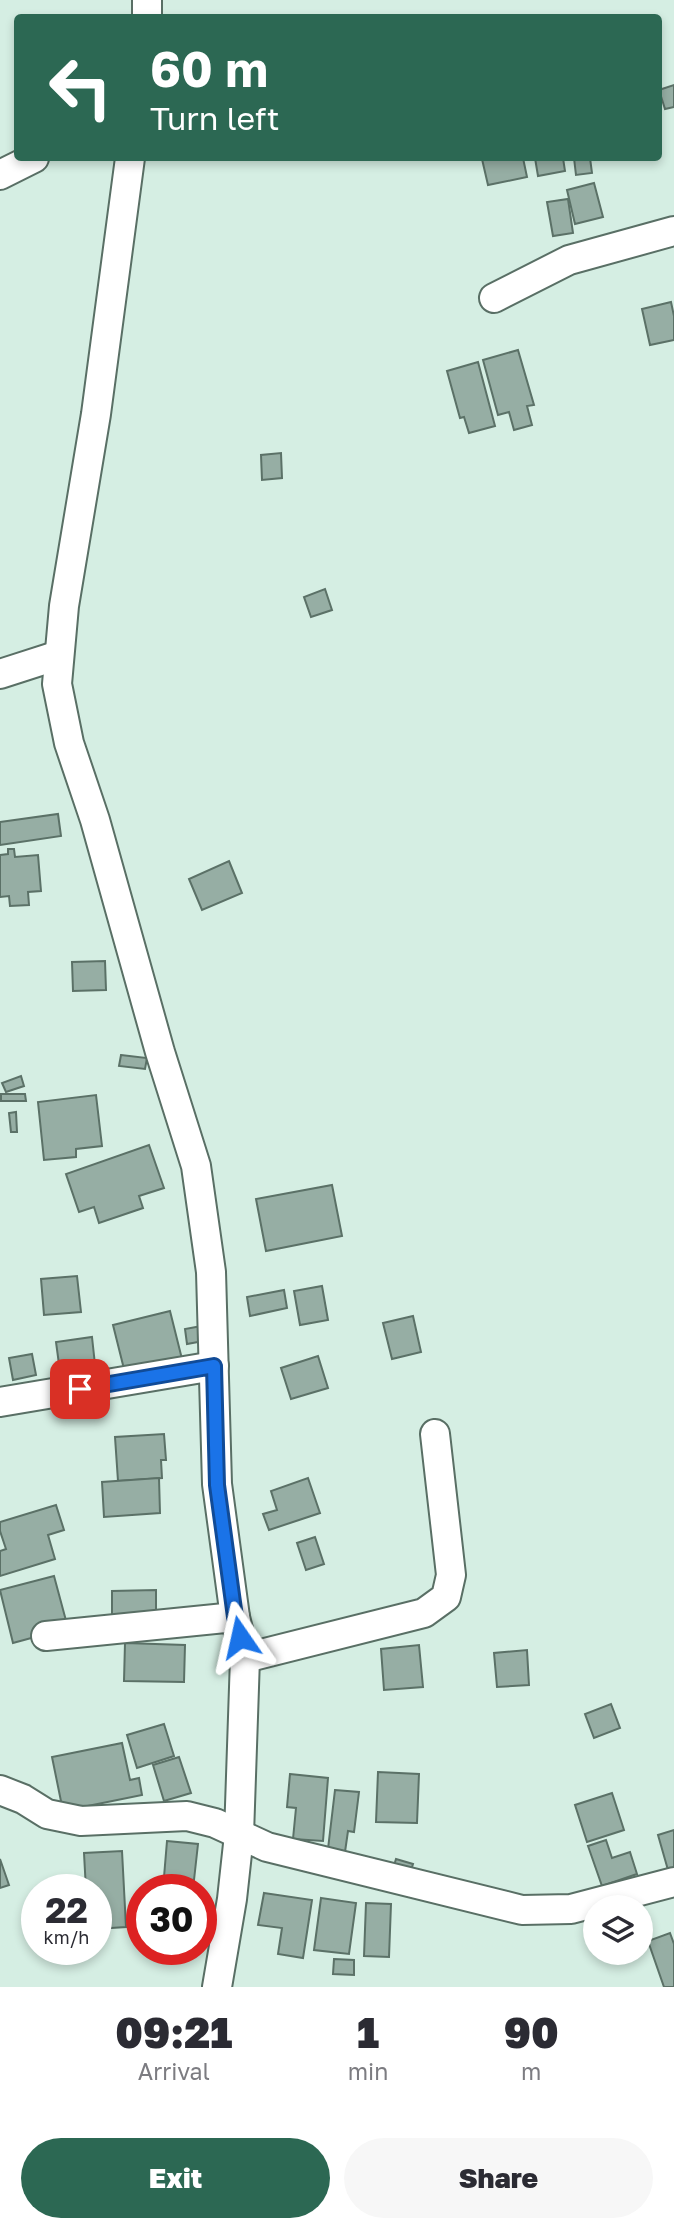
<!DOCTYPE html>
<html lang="en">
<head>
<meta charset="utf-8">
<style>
	body { margin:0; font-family:"Golos Text",sans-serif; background:#f7f7f7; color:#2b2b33; height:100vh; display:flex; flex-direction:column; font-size:26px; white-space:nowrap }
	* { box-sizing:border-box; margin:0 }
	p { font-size:23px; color:#7c7c81 }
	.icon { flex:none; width:38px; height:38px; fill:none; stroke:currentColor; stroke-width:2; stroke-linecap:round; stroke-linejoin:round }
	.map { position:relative; height:1987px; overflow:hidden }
	.panel { display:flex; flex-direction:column; background:#fff; flex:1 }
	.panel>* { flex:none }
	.guide { position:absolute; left:14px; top:14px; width:648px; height:147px; border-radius:7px; box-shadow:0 4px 10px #0003; background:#2c6853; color:#fff; overflow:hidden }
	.tools { position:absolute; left:583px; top:1895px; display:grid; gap:14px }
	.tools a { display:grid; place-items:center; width:70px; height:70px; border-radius:50%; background:#fff; box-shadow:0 4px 10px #0003; font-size:35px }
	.speed { position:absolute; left:21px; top:1874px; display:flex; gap:14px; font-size:35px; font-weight:700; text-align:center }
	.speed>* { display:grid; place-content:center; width:91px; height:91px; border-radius:50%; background:#fff; box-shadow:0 4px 10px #0003; line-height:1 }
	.speed small { font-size:18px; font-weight:400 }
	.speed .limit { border:10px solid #d22; background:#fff; color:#111 }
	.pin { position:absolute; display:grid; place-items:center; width:60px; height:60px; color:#fff; margin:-30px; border-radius:14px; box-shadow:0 4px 10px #0006 }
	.me { position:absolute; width:77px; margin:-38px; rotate:349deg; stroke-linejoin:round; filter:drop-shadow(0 0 5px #0008) }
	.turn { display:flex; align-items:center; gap:24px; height:147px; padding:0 21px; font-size:32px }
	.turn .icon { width:91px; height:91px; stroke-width:2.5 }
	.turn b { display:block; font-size:49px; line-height:60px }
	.eta { display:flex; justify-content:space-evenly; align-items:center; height:119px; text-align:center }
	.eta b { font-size:42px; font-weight:800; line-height:49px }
	.primary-button { display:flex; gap:14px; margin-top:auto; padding:14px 21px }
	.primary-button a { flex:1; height:80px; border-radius:42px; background:#2c6853; color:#fff; font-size:28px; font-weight:800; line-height:80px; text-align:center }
	.primary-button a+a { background:#f7f7f7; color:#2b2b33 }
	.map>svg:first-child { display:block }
	.building { fill:#96aea4; stroke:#5b7167; stroke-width:2 }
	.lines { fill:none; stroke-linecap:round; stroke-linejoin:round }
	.street-casing { stroke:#596f65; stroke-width:32 }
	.street { stroke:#fff; stroke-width:28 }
	.route-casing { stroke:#114b97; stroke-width:18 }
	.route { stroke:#1a73e8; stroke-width:12 }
</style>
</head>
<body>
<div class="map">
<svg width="674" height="1987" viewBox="0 0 674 1987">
	<rect width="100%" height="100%" fill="#d5eee3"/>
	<g class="building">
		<polygon points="674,85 674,107 665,109 659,90"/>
		<polygon points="490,158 523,158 527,177 488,185 482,159"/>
		<polygon points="535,158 563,158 565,171 538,176"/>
		<polygon points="574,158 590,158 592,173 576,175"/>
		<polygon points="594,183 603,217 575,224 567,190"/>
		<polygon points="568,199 573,233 553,236 547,202"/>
		<polygon points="671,302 674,316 674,340 650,345 642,309"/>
		<polygon points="518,350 534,405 527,406 532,425 514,430 509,412 498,415 483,360"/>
		<polygon points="478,362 495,426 469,433 464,417 460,418 447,371"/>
		<polygon points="281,453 282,478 262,480 261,455"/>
		<polygon points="325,589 332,610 311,617 304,597"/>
		<polygon points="58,814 61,836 0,845 0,822"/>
		<polygon points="8,849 14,849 15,857 38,855 41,891 28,892 29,905 10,906 9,896 0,897 0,855 8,854"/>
		<polygon points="229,861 242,893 202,910 189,879"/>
		<polygon points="105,961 106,990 73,991 72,962"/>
		<polygon points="121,1055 147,1058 145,1069 119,1066"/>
		<polygon points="21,1076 24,1086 6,1092 2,1083"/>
		<polygon points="1,1094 25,1094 26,1101 1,1101"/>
		<polygon points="96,1095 102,1146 76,1149 76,1157 44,1160 38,1102"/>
		<polygon points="16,1112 17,1132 11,1132 9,1113"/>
		<polygon points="149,1145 164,1188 139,1196 143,1208 99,1223 94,1207 79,1212 66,1174"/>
		<polygon points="332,1185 342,1236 266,1251 256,1199"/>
		<polygon points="77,1276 81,1312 44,1315 41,1279"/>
		<polygon points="322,1286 328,1320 300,1325 294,1291"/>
		<polygon points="284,1290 287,1308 250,1316 247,1297"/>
		<polygon points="170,1311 182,1359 125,1373 113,1325"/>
		<polygon points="413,1316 421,1352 392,1359 383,1323"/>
		<polygon points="207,1325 209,1340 187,1344 185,1329"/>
		<polygon points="92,1337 96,1374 61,1379 56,1342"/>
		<polygon points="32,1354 36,1375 13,1380 9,1358"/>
		<polygon points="318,1356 328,1388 291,1399 281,1368"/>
		<polygon points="164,1434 166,1460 161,1460 162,1478 118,1481 115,1437"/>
		<polygon points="159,1478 160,1513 104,1517 102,1482"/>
		<polygon points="308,1478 320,1513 269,1530 263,1514 277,1510 271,1491"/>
		<polygon points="56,1505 64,1530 48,1535 55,1559 0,1576 0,1551 6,1549 0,1531 0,1522"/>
		<polygon points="315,1537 324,1564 306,1570 297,1543"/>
		<polygon points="54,1576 68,1628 13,1643 0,1590"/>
		<polygon points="156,1590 156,1617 112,1619 112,1591"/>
		<polygon points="125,1643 185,1645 184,1682 124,1681"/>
		<polygon points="419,1645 423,1687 384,1690 381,1649"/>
		<polygon points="527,1650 529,1685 497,1687 494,1653"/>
		<polygon points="611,1704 620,1728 594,1738 585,1714"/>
		<polygon points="164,1724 174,1756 137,1768 127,1735"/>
		<polygon points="122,1743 130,1780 139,1778 142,1795 63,1811 52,1757"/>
		<polygon points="179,1757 191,1793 164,1801 153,1765"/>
		<polygon points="378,1772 419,1774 417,1823 376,1822"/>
		<polygon points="290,1774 328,1778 323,1841 293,1839 296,1808 287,1807"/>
		<polygon points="335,1790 359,1792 354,1832 348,1831 345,1852 328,1849"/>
		<polygon points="612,1793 624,1830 587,1842 575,1805"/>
		<polygon points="674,1830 674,1868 668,1870 658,1835"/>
		<polygon points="606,1840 612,1858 630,1852 637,1874 602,1886 588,1846"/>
		<polygon points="167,1841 198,1844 194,1880 164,1877"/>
		<polygon points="122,1851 126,1927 96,1929 96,1890 86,1890 84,1853"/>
		<polygon points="0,1859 9,1885 0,1888"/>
		<polygon points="396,1859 413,1864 408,1880 391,1875"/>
		<polygon points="264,1893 312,1900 303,1958 278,1954 282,1928 258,1925"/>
		<polygon points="321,1898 356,1903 349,1954 314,1950"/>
		<polygon points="366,1903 391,1904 389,1957 364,1956"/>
		<polygon points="670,1933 674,1944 674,1987 664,1987 648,1941"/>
		<polygon points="334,1959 354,1960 354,1975 333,1974"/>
	</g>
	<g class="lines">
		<g class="street-casing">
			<g id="street">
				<polyline points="147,0 147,18"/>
				<polyline points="130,158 96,414 64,606 57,684 69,743 95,820 160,1052 196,1166 211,1272 217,1484 235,1617 245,1658 239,1835 232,1899 217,1987"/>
				<polyline points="0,175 34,158"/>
				<polyline points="494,298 569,260 674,231"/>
				<polyline points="0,674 59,655"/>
				<polyline points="0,1402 214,1366"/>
				<polyline points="46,1636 235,1617"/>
				<polyline points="245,1658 424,1613 446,1597 451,1575 435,1434"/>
				<polyline points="0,1790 23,1799 47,1814 81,1821 187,1816 215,1823 267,1847 522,1910 571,1909 674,1882"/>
			</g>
		</g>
		<use href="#street" class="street"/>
	</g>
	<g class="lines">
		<g class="route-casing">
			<polyline id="route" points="80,1389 214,1366 217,1485 235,1617 240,1637"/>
		</g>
		<use href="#route" class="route"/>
	</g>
</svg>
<div class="tools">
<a><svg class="icon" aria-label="layers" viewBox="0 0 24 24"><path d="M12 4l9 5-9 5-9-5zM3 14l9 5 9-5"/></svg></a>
</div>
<div class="speed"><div>22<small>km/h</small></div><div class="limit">30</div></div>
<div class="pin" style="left:80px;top:1389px;background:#d93025"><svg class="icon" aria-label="arrive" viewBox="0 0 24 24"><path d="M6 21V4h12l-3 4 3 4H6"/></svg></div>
<svg class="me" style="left:240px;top:1637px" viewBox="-20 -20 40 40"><path d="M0-17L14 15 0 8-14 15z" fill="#1a73e8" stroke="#fff" stroke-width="4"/></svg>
<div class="guide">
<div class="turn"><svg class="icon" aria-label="left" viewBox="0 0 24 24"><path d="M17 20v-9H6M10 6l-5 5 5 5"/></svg><div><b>60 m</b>Turn left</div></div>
</div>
</div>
<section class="panel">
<div class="eta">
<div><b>09:21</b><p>Arrival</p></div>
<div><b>1</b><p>min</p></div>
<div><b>90</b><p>m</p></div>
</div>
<div class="primary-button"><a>Exit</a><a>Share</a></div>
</section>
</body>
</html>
